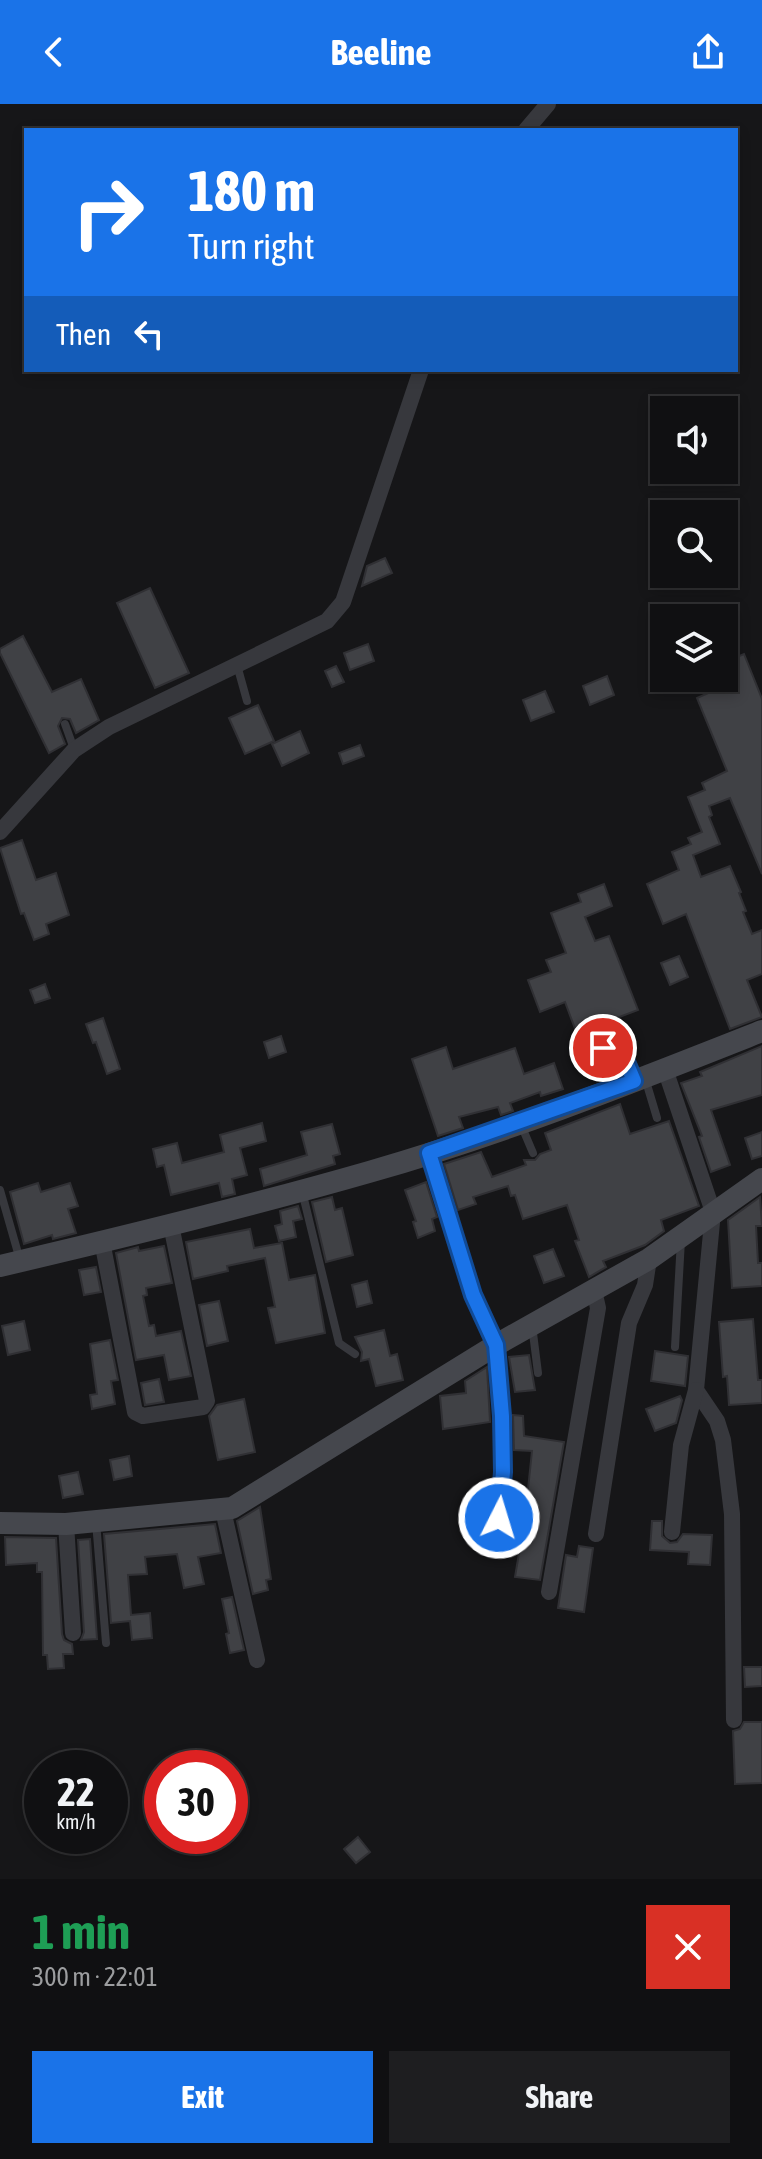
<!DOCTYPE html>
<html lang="en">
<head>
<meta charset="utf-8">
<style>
	body { margin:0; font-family:"Asap Condensed",sans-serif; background:#1e1e20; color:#f1f3f6; height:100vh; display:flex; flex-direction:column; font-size:30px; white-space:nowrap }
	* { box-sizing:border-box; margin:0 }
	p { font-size:26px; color:#9c9d9f }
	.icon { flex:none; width:44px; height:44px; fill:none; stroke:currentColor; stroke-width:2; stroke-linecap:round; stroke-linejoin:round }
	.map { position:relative; height:1775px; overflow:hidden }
	.drawer { display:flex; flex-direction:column; background:#101012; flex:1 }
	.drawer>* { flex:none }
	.top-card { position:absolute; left:24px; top:24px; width:714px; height:244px; border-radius:0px; box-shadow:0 4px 12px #0003,0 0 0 2px #303032; background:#1a73e8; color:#fff; overflow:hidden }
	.tools { position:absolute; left:650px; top:292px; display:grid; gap:16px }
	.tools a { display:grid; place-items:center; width:88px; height:88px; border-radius:0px; background:#101012; box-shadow:0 4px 12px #0003,0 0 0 2px #303032; font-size:40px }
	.speed { position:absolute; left:24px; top:1646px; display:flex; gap:16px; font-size:40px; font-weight:700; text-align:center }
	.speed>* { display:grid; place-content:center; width:104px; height:104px; border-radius:50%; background:#101012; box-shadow:0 4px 12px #0003,0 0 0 2px #303032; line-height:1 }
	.speed small { font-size:20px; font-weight:400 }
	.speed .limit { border:12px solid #d22; background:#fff; color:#111 }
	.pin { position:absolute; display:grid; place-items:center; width:68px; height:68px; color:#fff; margin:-34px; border:4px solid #fff; border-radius:50%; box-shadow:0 2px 8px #0007 }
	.me { position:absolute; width:88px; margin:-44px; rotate:5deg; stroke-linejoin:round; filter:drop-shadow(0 0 6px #0008) }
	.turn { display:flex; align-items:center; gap:28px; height:168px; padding:0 32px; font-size:36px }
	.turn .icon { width:104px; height:104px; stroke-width:2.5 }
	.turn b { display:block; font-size:56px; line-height:68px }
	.then { display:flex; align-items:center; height:76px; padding:0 32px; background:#0003; gap:16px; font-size:30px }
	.round { display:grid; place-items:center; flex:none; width:84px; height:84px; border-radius:0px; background:#1e1e20 }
	.summary { display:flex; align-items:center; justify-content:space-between; height:136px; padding:0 32px }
	h1 { font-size:48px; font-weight:700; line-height:60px; color:#1e9e55 }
	.cta { display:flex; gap:16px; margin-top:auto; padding:16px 32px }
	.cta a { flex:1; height:92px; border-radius:0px; background:#1a73e8; color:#fff; font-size:32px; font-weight:700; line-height:92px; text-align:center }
	.cta a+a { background:#1e1e20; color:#f1f3f6 }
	header { display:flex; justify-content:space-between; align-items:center; height:104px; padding:0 32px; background:#1a73e8; color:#fff; font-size:36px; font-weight:700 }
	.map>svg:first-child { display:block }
	.building { fill:#404145; stroke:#303034; stroke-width:2 }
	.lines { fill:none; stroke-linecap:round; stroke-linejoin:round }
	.lane { stroke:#37383d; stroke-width:8 }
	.street { stroke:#37383d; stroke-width:16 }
	.secondary { stroke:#45474d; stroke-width:22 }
	.route-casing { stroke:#114b97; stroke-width:20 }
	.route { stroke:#1a73e8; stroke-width:14 }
</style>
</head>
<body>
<header><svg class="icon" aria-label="back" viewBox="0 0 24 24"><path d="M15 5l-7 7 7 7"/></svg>Beeline<svg class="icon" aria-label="share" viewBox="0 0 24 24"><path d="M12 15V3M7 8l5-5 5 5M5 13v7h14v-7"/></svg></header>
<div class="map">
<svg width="762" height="1775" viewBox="0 0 762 1775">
	<rect width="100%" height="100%" fill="#161618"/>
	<g class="building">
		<polygon points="385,454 392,469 362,482 367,462"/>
		<polygon points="150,484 189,569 155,584 117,499"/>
		<polygon points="724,520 726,520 737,553 744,550 762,595 762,770 730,694 709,702 712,711 709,713 720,740 693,751 701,773 730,762 741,788 739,789 746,807 743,808 752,830 762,826 762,870 747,876 762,913 730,925 686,810 663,820 647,780 679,766 672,748 691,740 688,734 702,728 688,693 705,686 702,679 727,667 697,594 724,582 721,574 724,574"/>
		<polygon points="23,532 52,588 81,575 99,616 76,629 70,615 62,614 58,622 65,640 49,649 0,549 0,545"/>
		<polygon points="368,540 374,557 350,566 344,549"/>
		<polygon points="336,562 344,578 332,583 325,567"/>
		<polygon points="607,572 614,591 590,601 583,582"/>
		<polygon points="545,587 554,608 531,617 523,596"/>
		<polygon points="258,601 274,637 245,650 229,614"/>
		<polygon points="300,627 309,649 282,662 272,640"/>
		<polygon points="360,641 364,652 343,660 339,649"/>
		<polygon points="22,736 36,776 56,769 69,811 46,820 49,830 34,836 24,809 21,810 0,744"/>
		<polygon points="604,780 612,802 585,813 595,837 609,832 638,906 614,915 623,939 615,943 603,919 577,930 565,898 540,908 528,876 551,868 546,856 566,849 551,809 581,798 578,790"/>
		<polygon points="679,852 688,873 670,881 661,859"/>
		<polygon points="45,880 50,894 35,899 30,886"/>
		<polygon points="103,914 120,965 107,970 96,938 93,939 86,920"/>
		<polygon points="281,932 286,948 269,954 264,938"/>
		<polygon points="762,942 762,991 711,1006 730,1061 711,1068 699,1033 702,1032 681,979 702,972 700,968"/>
		<polygon points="446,943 453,965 515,944 524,970 554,959 563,985 541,992 540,988 510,999 513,1007 501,1011 498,1003 459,1013 463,1024 438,1032 412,955"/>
		<polygon points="620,1000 630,1030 669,1017 699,1102 661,1116 664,1127 645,1141 603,1157 606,1163 589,1173 575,1137 579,1136 567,1101 523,1115 515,1091 511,1092 508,1082 473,1093 476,1100 458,1106 444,1060 481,1048 492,1073 526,1061 524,1056 535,1056 540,1050 551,1046 545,1029"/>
		<polygon points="262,1019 266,1037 240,1044 247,1071 232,1075 235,1090 222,1093 219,1079 171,1091 164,1061 157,1063 153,1045 177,1039 182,1059 224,1048 220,1031"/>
		<polygon points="332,1020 340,1050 333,1052 335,1060 264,1082 260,1065 307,1051 301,1028"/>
		<polygon points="762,1028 762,1052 752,1055 745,1034"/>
		<polygon points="426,1078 437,1113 432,1115 435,1127 418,1134 413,1118 416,1117 405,1086"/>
		<polygon points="38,1079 41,1088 70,1079 78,1102 68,1105 76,1129 53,1135 52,1131 24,1140 10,1088"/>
		<polygon points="332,1093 335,1106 342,1104 353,1151 326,1158 312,1098"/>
		<polygon points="760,1093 762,1122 756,1122 758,1159 762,1159 762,1182 732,1184 728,1116"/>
		<polygon points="298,1102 302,1115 293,1117 296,1133 279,1137 275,1122 282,1120 280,1107"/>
		<polygon points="250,1125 254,1144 282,1139 289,1176 315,1171 325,1229 276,1239 268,1204 275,1203 265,1154 227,1162 228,1167 193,1175 186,1138"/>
		<polygon points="164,1142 172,1179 146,1184 147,1191 143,1192 149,1222 154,1221 156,1232 181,1227 191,1272 169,1276 164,1251 136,1256 116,1149 138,1143 139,1147"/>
		<polygon points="553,1145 564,1172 544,1179 534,1152"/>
		<polygon points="96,1163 101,1188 84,1191 79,1166"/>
		<polygon points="367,1177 372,1199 357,1203 352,1181"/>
		<polygon points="219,1197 228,1237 207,1242 199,1201"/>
		<polygon points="753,1215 758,1276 762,1276 762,1299 729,1301 727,1272 723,1273 719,1218"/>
		<polygon points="24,1217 30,1246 8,1251 2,1222"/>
		<polygon points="384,1226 390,1252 397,1250 403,1276 376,1282 369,1255 361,1257 362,1248 355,1233"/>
		<polygon points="110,1236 118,1276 111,1277 115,1300 92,1305 90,1291 97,1290 90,1240"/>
		<polygon points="655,1247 688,1252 685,1282 651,1277"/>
		<polygon points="529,1251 535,1286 515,1288 509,1253"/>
		<polygon points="487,1263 490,1318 443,1325 440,1292 466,1289 465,1277"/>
		<polygon points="159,1275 164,1298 145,1301 141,1279"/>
		<polygon points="680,1292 682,1296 676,1319 655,1327 646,1305"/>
		<polygon points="244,1295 255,1348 218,1356 209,1312 217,1301"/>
		<polygon points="513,1311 523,1312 524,1332 564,1338 540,1476 515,1473 526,1408 511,1406 513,1383 528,1385 532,1347 514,1346"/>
		<polygon points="129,1352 132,1372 114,1376 110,1356"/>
		<polygon points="78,1368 83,1390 63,1394 59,1372"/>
		<polygon points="260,1403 271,1475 266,1476 268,1486 253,1490 237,1417"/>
		<polygon points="652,1417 662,1417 662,1432 670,1439 677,1438 683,1430 712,1431 710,1461 688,1460 689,1448 650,1446"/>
		<polygon points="215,1420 221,1449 198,1453 204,1480 184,1484 177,1450 145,1453 147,1470 128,1471 131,1511 150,1509 152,1534 132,1536 130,1517 111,1519 104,1430"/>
		<polygon points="5,1433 56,1434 62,1530 64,1536 72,1540 73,1550 63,1550 64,1564 48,1565 47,1551 43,1551 42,1468 37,1468 37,1459 6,1461"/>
		<polygon points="90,1435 97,1535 81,1536 84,1528 78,1436"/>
		<polygon points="579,1442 593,1444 584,1508 558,1504 566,1451 577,1453"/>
		<polygon points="232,1493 244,1546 230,1549 226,1530 229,1529 222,1495"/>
		<polygon points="744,1563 762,1563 762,1582 745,1583"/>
		<polygon points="744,1618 762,1618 762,1679 735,1680 733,1627 740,1625"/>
		<polygon points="358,1733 370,1748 356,1759 344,1745"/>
	</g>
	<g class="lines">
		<g class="lane">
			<polyline points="237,561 247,597"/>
			<polyline points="65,620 74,645"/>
			<path d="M583 939C610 951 621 944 633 976"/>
			<polyline points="645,974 657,1014"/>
			<polyline points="522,1023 533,1049"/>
			<polyline points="0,1086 20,1156"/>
			<polyline points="302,1087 339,1239 355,1250"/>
			<polyline points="532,1221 538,1269"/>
			<polyline points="675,1243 681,1136"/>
			<polyline points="96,1418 106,1539"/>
		</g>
		<g class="street">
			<polyline points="526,26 548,0"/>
			<polyline points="0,728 74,646 109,623 327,517 343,498 421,266"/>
			<polyline points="665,965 713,1108 696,1286 717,1317 723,1336 732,1410 734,1616"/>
			<polyline points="429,1049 473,1191 496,1241 502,1312 503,1368 499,1414"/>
			<polyline points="102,1137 135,1308 143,1312 203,1303 207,1297 171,1121"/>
			<polyline points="223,1406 257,1556"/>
			<polyline points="66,1420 73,1529"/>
			<polyline points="672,1428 681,1341 696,1286"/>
			<polyline points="596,1430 629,1219 645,1181 649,1155"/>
			<polyline points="549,1488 598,1204 594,1186"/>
		</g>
		<g class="secondary">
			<path d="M0 1162C124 1133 247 1103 369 1068 503 1030 633 978 762 927"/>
			<polyline points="0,1419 66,1420 232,1404 496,1241 649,1155 762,1075"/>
		</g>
	</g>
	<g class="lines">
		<g class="route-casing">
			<polyline id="route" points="499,1414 503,1368 502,1312 496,1241 473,1191 429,1049 634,977 626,958 603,944"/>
		</g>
		<use href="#route" class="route"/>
	</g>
</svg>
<div class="tools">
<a><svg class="icon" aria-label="sound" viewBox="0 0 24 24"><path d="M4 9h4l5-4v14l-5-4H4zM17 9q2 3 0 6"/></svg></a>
<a><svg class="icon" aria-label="search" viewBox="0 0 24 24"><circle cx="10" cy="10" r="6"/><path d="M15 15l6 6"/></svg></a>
<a><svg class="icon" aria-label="layers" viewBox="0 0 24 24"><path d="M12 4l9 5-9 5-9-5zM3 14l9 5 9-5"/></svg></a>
</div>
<div class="speed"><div>22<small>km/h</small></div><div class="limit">30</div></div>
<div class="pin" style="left:603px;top:944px;background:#d93025"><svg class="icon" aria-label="arrive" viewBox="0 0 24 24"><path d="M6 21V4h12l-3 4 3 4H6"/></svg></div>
<svg class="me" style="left:499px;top:1414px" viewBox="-20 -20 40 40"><circle r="17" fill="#1a73e8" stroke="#fff" stroke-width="3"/><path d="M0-11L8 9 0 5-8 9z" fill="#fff"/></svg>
<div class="top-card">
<div class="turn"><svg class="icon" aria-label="right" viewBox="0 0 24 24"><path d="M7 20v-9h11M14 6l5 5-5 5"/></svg><div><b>180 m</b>Turn right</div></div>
<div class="then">Then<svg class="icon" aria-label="left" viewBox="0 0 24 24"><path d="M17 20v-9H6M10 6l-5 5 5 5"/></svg></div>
</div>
</div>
<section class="drawer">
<div class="summary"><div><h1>1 min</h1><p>300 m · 22:01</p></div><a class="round" style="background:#d93025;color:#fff"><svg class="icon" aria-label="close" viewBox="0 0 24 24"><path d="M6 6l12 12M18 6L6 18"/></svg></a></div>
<div class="cta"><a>Exit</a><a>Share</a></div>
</section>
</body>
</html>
